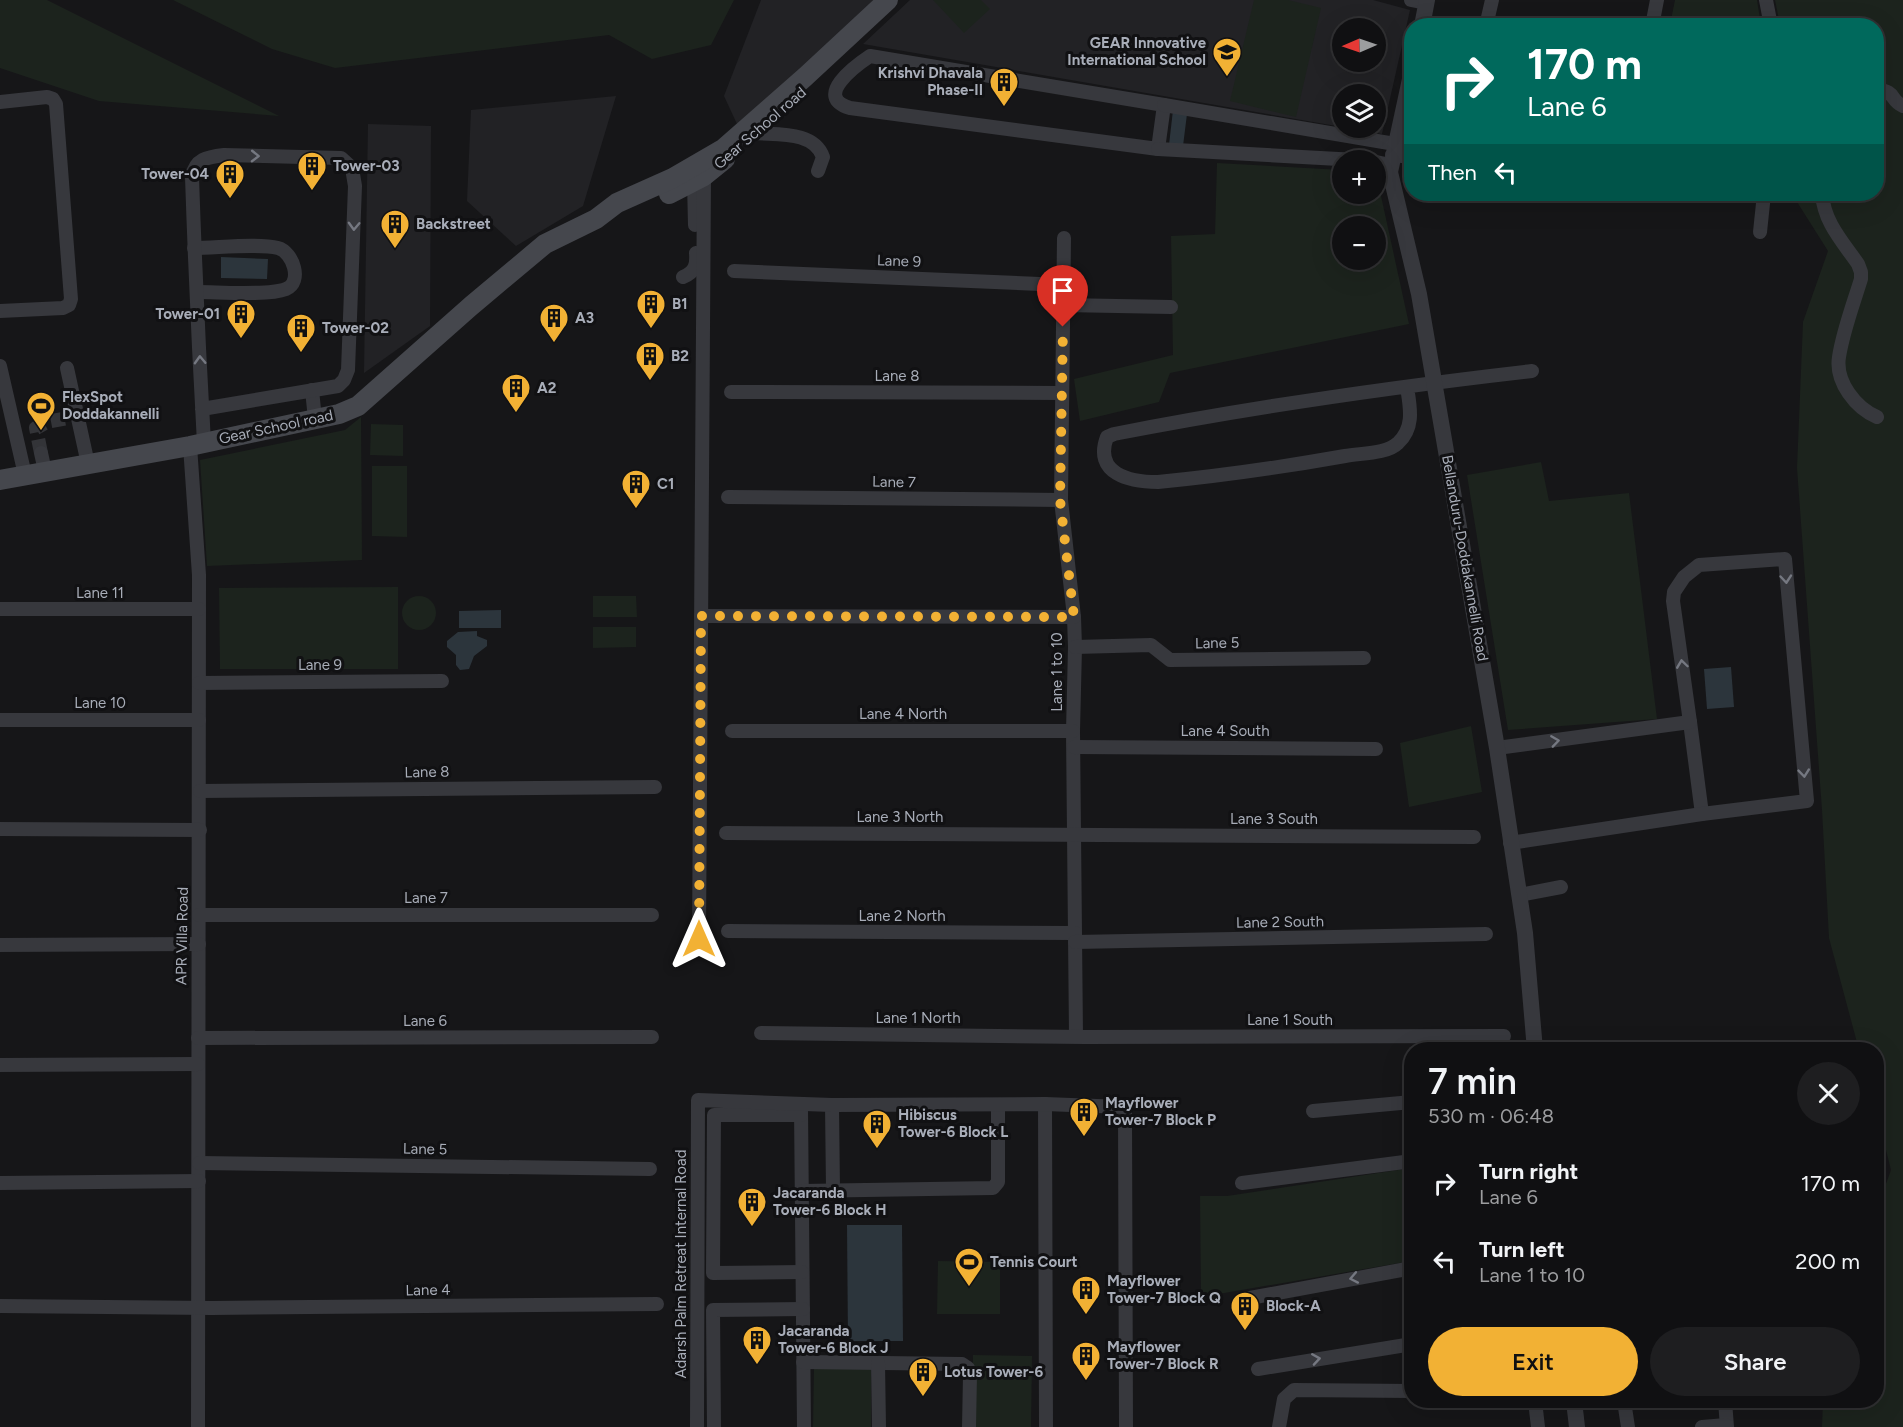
<!DOCTYPE html>
<html lang="en">
<head>
<meta charset="utf-8">
<style>
	body { margin:0; font-family:Figtree,sans-serif; background:#1e1e20; color:#f1f3f6; height:100vh; display:flex; flex-direction:column; font-size:22px; white-space:nowrap }
	* { box-sizing:border-box; margin:0 }
	p { font-size:20px; color:#9c9d9f }
	.icon { flex:none; width:33px; height:33px; fill:none; stroke:currentColor; stroke-width:2; stroke-linecap:round; stroke-linejoin:round }
	.map { position:relative; flex:1; overflow:hidden }
	.panel { position:absolute; left:1404px; top:1042px; width:480px; height:366px; display:flex; flex-direction:column; background:#101012; border-radius:24px; box-shadow:0 6px 24px #0002,0 0 0 2px #303032 }
	.panel>* { flex:none }
	.top-card { position:absolute; left:1404px; top:18px; width:480px; height:183px; border-radius:24px; box-shadow:0 6px 24px #0002,0 0 0 2px #303032; background:#00695c; color:#fff; overflow:hidden }
	.needle { width:39px; rotate:268deg }
	.controls { position:absolute; left:1332px; top:18px; display:grid; gap:12px }
	.controls a { display:grid; place-items:center; width:54px; height:54px; border-radius:50%; background:#101012; box-shadow:0 6px 24px #0002,0 0 0 2px #303032; font-size:30px }
	.pin { position:absolute; display:grid; place-items:center; width:51px; height:51px; color:#fff; margin:-62px -26px; border-radius:50% 50% 50% 0; rotate:-45deg; box-shadow:0 0 6px #0007 }
	.pin .icon { rotate:45deg }
	.me { position:absolute; width:66px; margin:-33px; rotate:0deg; stroke-linejoin:round; filter:drop-shadow(0 0 4px #0008) }
	.turn { display:flex; align-items:center; gap:21px; height:126px; padding:0 24px; font-size:27px }
	.turn .icon { width:78px; height:78px; stroke-width:2.5 }
	.turn b { display:block; font-size:42px; line-height:51px }
	.then { display:flex; align-items:center; height:57px; padding:0 24px; background:#0003; gap:12px; font-size:22px }
	.round { display:grid; place-items:center; flex:none; width:63px; height:63px; border-radius:32px; background:#1e1e20 }
	.summary { display:flex; align-items:center; justify-content:space-between; height:102px; padding:0 24px }
	h1 { font-size:36px; font-weight:600; line-height:45px }
	.action { display:flex; gap:12px; margin-top:auto; padding:12px 24px }
	.action a { flex:1; height:69px; border-radius:36px; background:#f2b134; color:#111; font-size:24px; font-weight:600; line-height:69px; text-align:center }
	.action a+a { background:#1e1e20; color:#f1f3f6 }
	ul { padding:0; list-style:none }
	li { display:flex; align-items:center; gap:18px; height:78px; padding:0 24px }
	li div { flex:1 }
	li b { display:block; font-size:22px }
	li em { font-style:normal }
	.map>svg:first-child { display:block }
	.built { fill:#222225; fill-rule:evenodd }
	.green { fill:#1c231d; fill-rule:evenodd }
	.water { fill:#2c353c }
	.lines { fill:none; stroke-linecap:round; stroke-linejoin:round }
	.minor-tunnel { stroke:#333438; stroke-width:14; stroke-dasharray:14 7; stroke-linecap:butt }
	.minor { stroke:#37383d; stroke-width:14 }
	.tertiary { stroke:#37383d; stroke-width:16 }
	.secondary { stroke:#45474d; stroke-width:20 }
	.oneway { stroke:#757881 }
	.route { stroke:#f2b134; stroke-width:10; stroke-dasharray:0 18 }
	.labels { text-anchor:middle; stroke-width:6; stroke-linejoin:round; paint-order:stroke }
	.poi-label { font-size:15px; font-weight:bold; fill:#a8adb8; stroke:#111113; text-anchor:start }
	.street-label { font-size:15px; fill:#a8adb8; stroke:#111113 }
</style>
</head>
<body>
<div class="map">
<svg width="1903" height="1427" viewBox="0 0 1903 1427">
	<rect width="100%" height="100%" fill="#161618"/>
	<g class="built">
		<polygon points="761,0 875,0 799,73 737,124 724,96"/>
		<path d="M910 0H1373L1410 10 1382 134 1343 128H1376V94H1342V127L863 44ZM1342 28H1376V62H1342Z"/>
		<polygon points="616,96 583,206 516,246 467,201 471,110"/>
		<polygon points="368,124 431,126 430,326 364,373"/>
	</g>
	<g class="green">
		<polygon points="0,0 47,0 279,116 99,101 0,68"/>
		<polygon points="173,0 734,0 711,45 652,59 609,35 335,68 272,49"/>
		<polygon points="933,0 981,0 990,9 964,33"/>
		<polygon points="1254,0 1288,0 1321,8 1296,117 1230,101"/>
		<polygon points="1675,0 1757,0 1761,25 1670,25"/>
		<polygon points="1775,0 1903,0 1903,1427 1822,1427 1823,1401 1876,1401 1877,1209 1891,1170 1877,1114 1876,1050 1859,1050 1829,938 1822,810 1797,468 1803,322 1828,251 1792,194 1876,194 1876,26 1780,25"/>
		<path d="M1217 163 1342 170V194H1376V173L1409 324 1170 373 1159 402 1080 421 1074 379 1173 355 1171 236 1215 234ZM1342 226H1376V260H1342Z"/>
		<polygon points="361,417 362,560 207,566 200,460 345,430"/>
		<polygon points="371,424 403,425 403,456 370,455"/>
		<polygon points="1541,462 1549,501 1629,493 1657,719 1508,730 1467,475"/>
		<polygon points="372,466 407,466 407,537 372,536"/>
		<polygon points="398,587 398,669 220,669 219,588"/>
		<circle cx="419" cy="613" r="17"/>
		<polygon points="636,596 637,617 593,617 593,596"/>
		<polygon points="593,627 636,627 636,647 593,648"/>
		<polygon points="1471,726 1482,792 1409,807 1400,743"/>
		<polygon points="1411,1168 1411,1261 1201,1297 1200,1196 1227,1196"/>
		<polygon points="938,1261 1000,1262 1000,1314 937,1314"/>
		<polygon points="973,1355 1032,1356 1031,1427 972,1427"/>
		<polygon points="814,1368 871,1369 871,1427 813,1427"/>
	</g>
	<g class="water">
		<polygon points="1173,110 1187,114 1183,146 1169,145"/>
		<polygon points="221,257 268,259 267,279 221,278"/>
		<polygon points="501,610 501,628 459,628 459,611"/>
		<polygon points="477,631 477,636 487,640 487,646 474,656 469,669 460,670 456,665 456,655 447,647 447,641 458,632"/>
		<polygon points="1731,667 1734,707 1707,709 1704,669"/>
		<polygon points="847,1225 902,1225 903,1341 848,1341"/>
	</g>
	<g class="lines">
		<polyline class="minor-tunnel" points="41,453 36,428 47,422 78,416"/>
		<g class="minor">
			<polyline points="1411,0 1426,3"/>
			<polyline points="1766,0 1771,26"/>
			<polyline points="1486,26 1492,0"/>
			<polyline points="1652,26 1657,0"/>
			<path d="M870 56 1164 105 1158 149 850 108C813 97 855 66 870 56Z"/>
			<path d="M1876 89C1898 92 1889 100 1903 106"/>
			<polyline points="0,102 47,97 53,99 56,104 71,299 69,305 63,308 0,311"/>
			<polyline points="1164,105 1395,144"/>
			<path d="M755 133C778 135 814 131 823 157L818 171"/>
			<polyline points="1158,149 1357,160"/>
			<polyline points="1392,155 1412,157"/>
			<polyline points="1376,162 1391,165"/>
			<polyline points="694,182 695,225"/>
			<path d="M1822 194C1824 222 1842 241 1858 264L1861 272V279C1853 305 1843 331 1839 357 1835 382 1856 408 1877 417"/>
			<polyline points="1760,232 1764,194"/>
			<polyline points="1064,238 1061,500 1074,617 1075,647 1073,731 1076,1036"/>
			<path d="M194 248C216 248 259 243 278 248 293 252 303 282 286 289 268 296 219 292 198 292"/>
			<polyline points="734,271 1064,285"/>
			<path d="M683 277C695 272 697 265 696 253"/>
			<polyline points="1063,305 1171,307"/>
			<polyline points="0,366 25,475"/>
			<polyline points="67,368 88,464"/>
			<path d="M1407 387C1410 407 1415 427 1398 443 1387 454 1361 453 1345 456 1283 467 1220 476 1158 482 1130 482 1093 474 1107 437L1114 434C1252 407 1392 387 1532 371"/>
			<polyline points="312,390 315,419"/>
			<polyline points="731,392 1062,393"/>
			<path d="M202 409 338 386 344 380 348 370 355 186 352 168 341 158 224 155C207 157 195 159 192 177 195 266 199 354 204 443"/>
			<polyline points="190,446 199,575 198,1427"/>
			<polyline points="41,453 45,471"/>
			<polyline points="728,497 1061,500"/>
			<polyline points="0,609 199,609"/>
			<polyline points="701,616 1074,617"/>
			<polyline points="1075,647 1151,645 1170,660 1364,658"/>
			<polyline points="199,683 442,681"/>
			<polyline points="0,720 199,720"/>
			<polyline points="1690,722 1702,814"/>
			<polyline points="732,731 1073,731"/>
			<polyline points="1074,747 1376,749"/>
			<polyline points="1497,748 1690,722 1673,601 1674,592 1684,577 1699,565 1785,559 1807,801 1702,814 1510,843"/>
			<polyline points="200,791 655,787"/>
			<polyline points="0,829 200,830"/>
			<polyline points="726,833 1474,837"/>
			<polyline points="1519,895 1561,887"/>
			<polyline points="199,915 652,915"/>
			<polyline points="728,931 1075,933"/>
			<polyline points="699,939 704,176"/>
			<polyline points="1075,942 1486,934"/>
			<polyline points="0,945 199,944"/>
			<polyline points="761,1033 1085,1037 1504,1036"/>
			<polyline points="198,1038 652,1037"/>
			<polyline points="1828,1050 1852,1048"/>
			<polyline points="0,1065 198,1064"/>
			<polyline points="1045,1104 1046,1427"/>
			<polyline points="832,1105 833,1190"/>
			<polyline points="801,1108 804,1427"/>
			<polyline points="1313,1111 1412,1102"/>
			<polyline points="801,1115 714,1115 713,1273 802,1272"/>
			<polyline points="199,1163 650,1169"/>
			<polyline points="0,1183 199,1181"/>
			<polyline points="1242,1183 1412,1161"/>
			<polyline points="802,1191 993,1188 998,1182 998,1105"/>
			<polyline points="1250,1298 1412,1268"/>
			<polyline points="0,1306 212,1308 657,1304"/>
			<polyline points="803,1362 962,1364 968,1368 970,1375 969,1427"/>
			<polyline points="878,1363 879,1427"/>
			<polyline points="1258,1369 1412,1344"/>
			<polyline points="1535,1401 1538,1427"/>
			<polyline points="1624,1401 1628,1427"/>
			<polyline points="1725,1401 1727,1427"/>
			<polyline points="697,1427 698,1100 832,1105 1045,1104 1123,1107 1125,1113 1126,1427"/>
			<polyline points="714,1427 713,1310 803,1309"/>
			<polyline points="1279,1427 1284,1399 1294,1390 1412,1391"/>
			<polyline points="1702,1427 1726,1425"/>
		</g>
		<g class="tertiary">
			<polyline points="1422,26 1427,0"/>
			<polyline points="1412,70 1390,172 1419,294 1497,748 1525,933 1535,1050"/>
			<polyline points="1574,1401 1577,1427"/>
		</g>
		<g class="secondary">
			<polyline points="669,194 704,176 725,159"/>
			<polyline points="0,480 190,446 339,414 358,406 471,306 545,244 596,219 617,203 673,178 723,149 805,77 888,0"/>
		</g>
	</g>
	<defs><path id="oneway-chevron" d="M-2-3.5L2.5 0L-2 3.5" fill="none" stroke-width="1.6" stroke-linecap="round" stroke-linejoin="round" transform="scale(1.5)"/></defs>
	<g class="oneway">
		<use href="#oneway-chevron" transform="translate(255 156) rotate(1)"/>
		<use href="#oneway-chevron" transform="translate(354 226) rotate(92)"/>
		<use href="#oneway-chevron" transform="translate(200 360) rotate(-92)"/>
		<use href="#oneway-chevron" transform="translate(1786 579) rotate(85)"/>
		<use href="#oneway-chevron" transform="translate(1682 664) rotate(-98)"/>
		<use href="#oneway-chevron" transform="translate(1555 741) rotate(-8)"/>
		<use href="#oneway-chevron" transform="translate(1804 773) rotate(84)"/>
		<use href="#oneway-chevron" transform="translate(1354 1278) rotate(169)"/>
		<use href="#oneway-chevron" transform="translate(1316 1359) rotate(-9)"/>
	</g>
	<g class="lines">
		<polyline class="route" points="699,939 701,616 1074,617 1060,500 1063,327"/>
	</g>
	<defs>
		<g id="school-pin" transform="scale(1.5)"><path d="M0 17L-7.5 6A9.5 9.5 0 1 1 7.5 6Z" fill="#f2b134" stroke="#111113"/><path d="M0-5L7-2L0 1L-7-2ZM-4 1L0 2.5L4 1V4Q0 6-4 4Z" fill="#111"/></g>
		<g id="building-pin" transform="scale(1.5)"><path d="M0 17L-7.5 6A9.5 9.5 0 1 1 7.5 6Z" fill="#f2b134" stroke="#111113"/><path d="M-4-6H4V6H1V3H-1V6H-4ZM-2.5-4.3h1.7v1.8h-1.7ZM.8-4.3h1.7v1.8H.8ZM-2.5-1h1.7V.8h-1.7ZM.8-1h1.7V.8H.8Z" fill="#111"/></g>
		<g id="stadium-pin" transform="scale(1.5)"><path d="M0 17L-7.5 6A9.5 9.5 0 1 1 7.5 6Z" fill="#f2b134" stroke="#111113"/><path d="M0-5a6.5 5 0 1 0 0 10a6.5 5 0 1 0 0-10ZM-3.5-1.8h7v3.6h-7Z" fill="#111"/></g>
	</defs>
	<g fill-rule="evenodd">
		<use href="#school-pin" x="1227" y="52"/>
		<use href="#building-pin" x="1004" y="82"/>
		<use href="#building-pin" x="312" y="166"/>
		<use href="#building-pin" x="230" y="174"/>
		<use href="#building-pin" x="395" y="224"/>
		<use href="#building-pin" x="651" y="304"/>
		<use href="#building-pin" x="241" y="314"/>
		<use href="#building-pin" x="554" y="318"/>
		<use href="#building-pin" x="301" y="328"/>
		<use href="#building-pin" x="650" y="356"/>
		<use href="#building-pin" x="516" y="388"/>
		<use href="#stadium-pin" x="41" y="406"/>
		<use href="#building-pin" x="636" y="484"/>
		<use href="#building-pin" x="1084" y="1112"/>
		<use href="#building-pin" x="877" y="1124"/>
		<use href="#building-pin" x="752" y="1202"/>
		<use href="#stadium-pin" x="969" y="1262"/>
		<use href="#building-pin" x="1086" y="1290"/>
		<use href="#building-pin" x="1245" y="1306"/>
		<use href="#building-pin" x="757" y="1340"/>
		<use href="#building-pin" x="1086" y="1356"/>
		<use href="#building-pin" x="923" y="1372"/>
	</g>
	<g class="labels">
		<g class="poi-label">
			<text x="1206" y="48" text-anchor="end">GEAR Innovative<tspan x="1206" dy="17">International School</tspan></text>
			<text x="983" y="78" text-anchor="end">Krishvi Dhavala<tspan x="983" dy="17">Phase-II</tspan></text>
			<text x="333" y="171">Tower-03</text>
			<text x="209" y="179" text-anchor="end">Tower-04</text>
			<text x="416" y="229">Backstreet</text>
			<text x="672" y="309">B1</text>
			<text x="220" y="319" text-anchor="end">Tower-01</text>
			<text x="575" y="323">A3</text>
			<text x="322" y="333">Tower-02</text>
			<text x="671" y="361">B2</text>
			<text x="537" y="393">A2</text>
			<text x="62" y="402">FlexSpot<tspan x="62" dy="17">Doddakannelli</tspan></text>
			<text x="657" y="489">C1</text>
			<text x="1105" y="1108">Mayflower<tspan x="1105" dy="17">Tower-7 Block P</tspan></text>
			<text x="898" y="1120">Hibiscus<tspan x="898" dy="17">Tower-6 Block L</tspan></text>
			<text x="773" y="1198">Jacaranda<tspan x="773" dy="17">Tower-6 Block H</tspan></text>
			<text x="990" y="1267">Tennis Court</text>
			<text x="1107" y="1286">Mayflower<tspan x="1107" dy="17">Tower-7 Block Q</tspan></text>
			<text x="1266" y="1311">Block-A</text>
			<text x="778" y="1336">Jacaranda<tspan x="778" dy="17">Tower-6 Block J</tspan></text>
			<text x="1107" y="1352">Mayflower<tspan x="1107" dy="17">Tower-7 Block R</tspan></text>
			<text x="944" y="1377">Lotus Tower-6</text>
		</g>
		<g class="street-label">
			<text transform="translate(760 128) rotate(-41)" y="5">Gear School road</text>
			<text transform="translate(899 261) rotate(2)" y="5">Lane 9</text>
			<text x="897" y="381">Lane 8</text>
			<text transform="translate(276 427) rotate(-12)" y="5">Gear School road</text>
			<text transform="translate(894 482) rotate(1)" y="5">Lane 7</text>
			<text transform="translate(1465 558) rotate(80)" y="5">Bellanduru-Doddakannelli Road</text>
			<text x="100" y="598">Lane 11</text>
			<text transform="translate(1217 643) rotate(-1)" y="5">Lane 5</text>
			<text x="320" y="670">Lane 9</text>
			<text transform="translate(1057 672) rotate(-90)" y="5">Lane 1 to 10</text>
			<text x="100" y="708">Lane 10</text>
			<text x="903" y="719">Lane 4 North</text>
			<text x="1225" y="736">Lane 4 South</text>
			<text transform="translate(427 772) rotate(-1)" y="5">Lane 8</text>
			<text x="900" y="822">Lane 3 North</text>
			<text x="1274" y="824">Lane 3 South</text>
			<text x="426" y="903">Lane 7</text>
			<text x="902" y="921">Lane 2 North</text>
			<text transform="translate(1280 922) rotate(-1)" y="5">Lane 2 South</text>
			<text transform="translate(182 936) rotate(-89)" y="5">APR Villa Road</text>
			<text x="918" y="1023">Lane 1 North</text>
			<text x="1290" y="1025">Lane 1 South</text>
			<text x="425" y="1026">Lane 6</text>
			<text transform="translate(425 1149) rotate(1)" y="5">Lane 5</text>
			<text transform="translate(681 1264) rotate(-90)" y="5">Adarsh Palm Retreat Internal Road</text>
			<text transform="translate(428 1290) rotate(-1)" y="5">Lane 4</text>
		</g>
	</g>
</svg>
<div class="controls">
<a><svg class="needle" viewBox="-14 -14 28 28"><path d="M0-13l5 13h-10z" fill="#e53935"/><path d="M0 13l5-13h-10z" fill="#9c9d9f"/></svg></a>
<a><svg class="icon" aria-label="layers" viewBox="0 0 24 24"><path d="M12 4l9 5-9 5-9-5zM3 14l9 5 9-5"/></svg></a>
<a>+</a>
<a>−</a>
</div>
<div class="pin" style="left:1063px;top:327px;background:#d93025"><svg class="icon" aria-label="arrive" viewBox="0 0 24 24"><path d="M6 21V4h12l-3 4 3 4H6"/></svg></div>
<svg class="me" style="left:699px;top:939px" viewBox="-20 -20 40 40"><path d="M0-17L14 15 0 8-14 15z" fill="#f2b134" stroke="#fff" stroke-width="4"/></svg>
<div class="top-card">
<div class="turn"><svg class="icon" aria-label="right" viewBox="0 0 24 24"><path d="M7 20v-9h11M14 6l5 5-5 5"/></svg><div><b>170 m</b>Lane 6</div></div>
<div class="then">Then<svg class="icon" aria-label="left" viewBox="0 0 24 24"><path d="M17 20v-9H6M10 6l-5 5 5 5"/></svg></div>
</div>
<section class="panel">
<div class="summary"><div><h1>7 min</h1><p>530 m · 06:48</p></div><a class="round"><svg class="icon" aria-label="close" viewBox="0 0 24 24"><path d="M6 6l12 12M18 6L6 18"/></svg></a></div>
<ul>
<li><svg class="icon" aria-label="right" viewBox="0 0 24 24"><path d="M7 20v-9h11M14 6l5 5-5 5"/></svg><div><b>Turn right</b><p>Lane 6</p></div><em>170 m</em></li>
<li><svg class="icon" aria-label="left" viewBox="0 0 24 24"><path d="M17 20v-9H6M10 6l-5 5 5 5"/></svg><div><b>Turn left</b><p>Lane 1 to 10</p></div><em>200 m</em></li>
</ul>
<div class="action"><a>Exit</a><a>Share</a></div>
</section>
</div>
</body>
</html>
